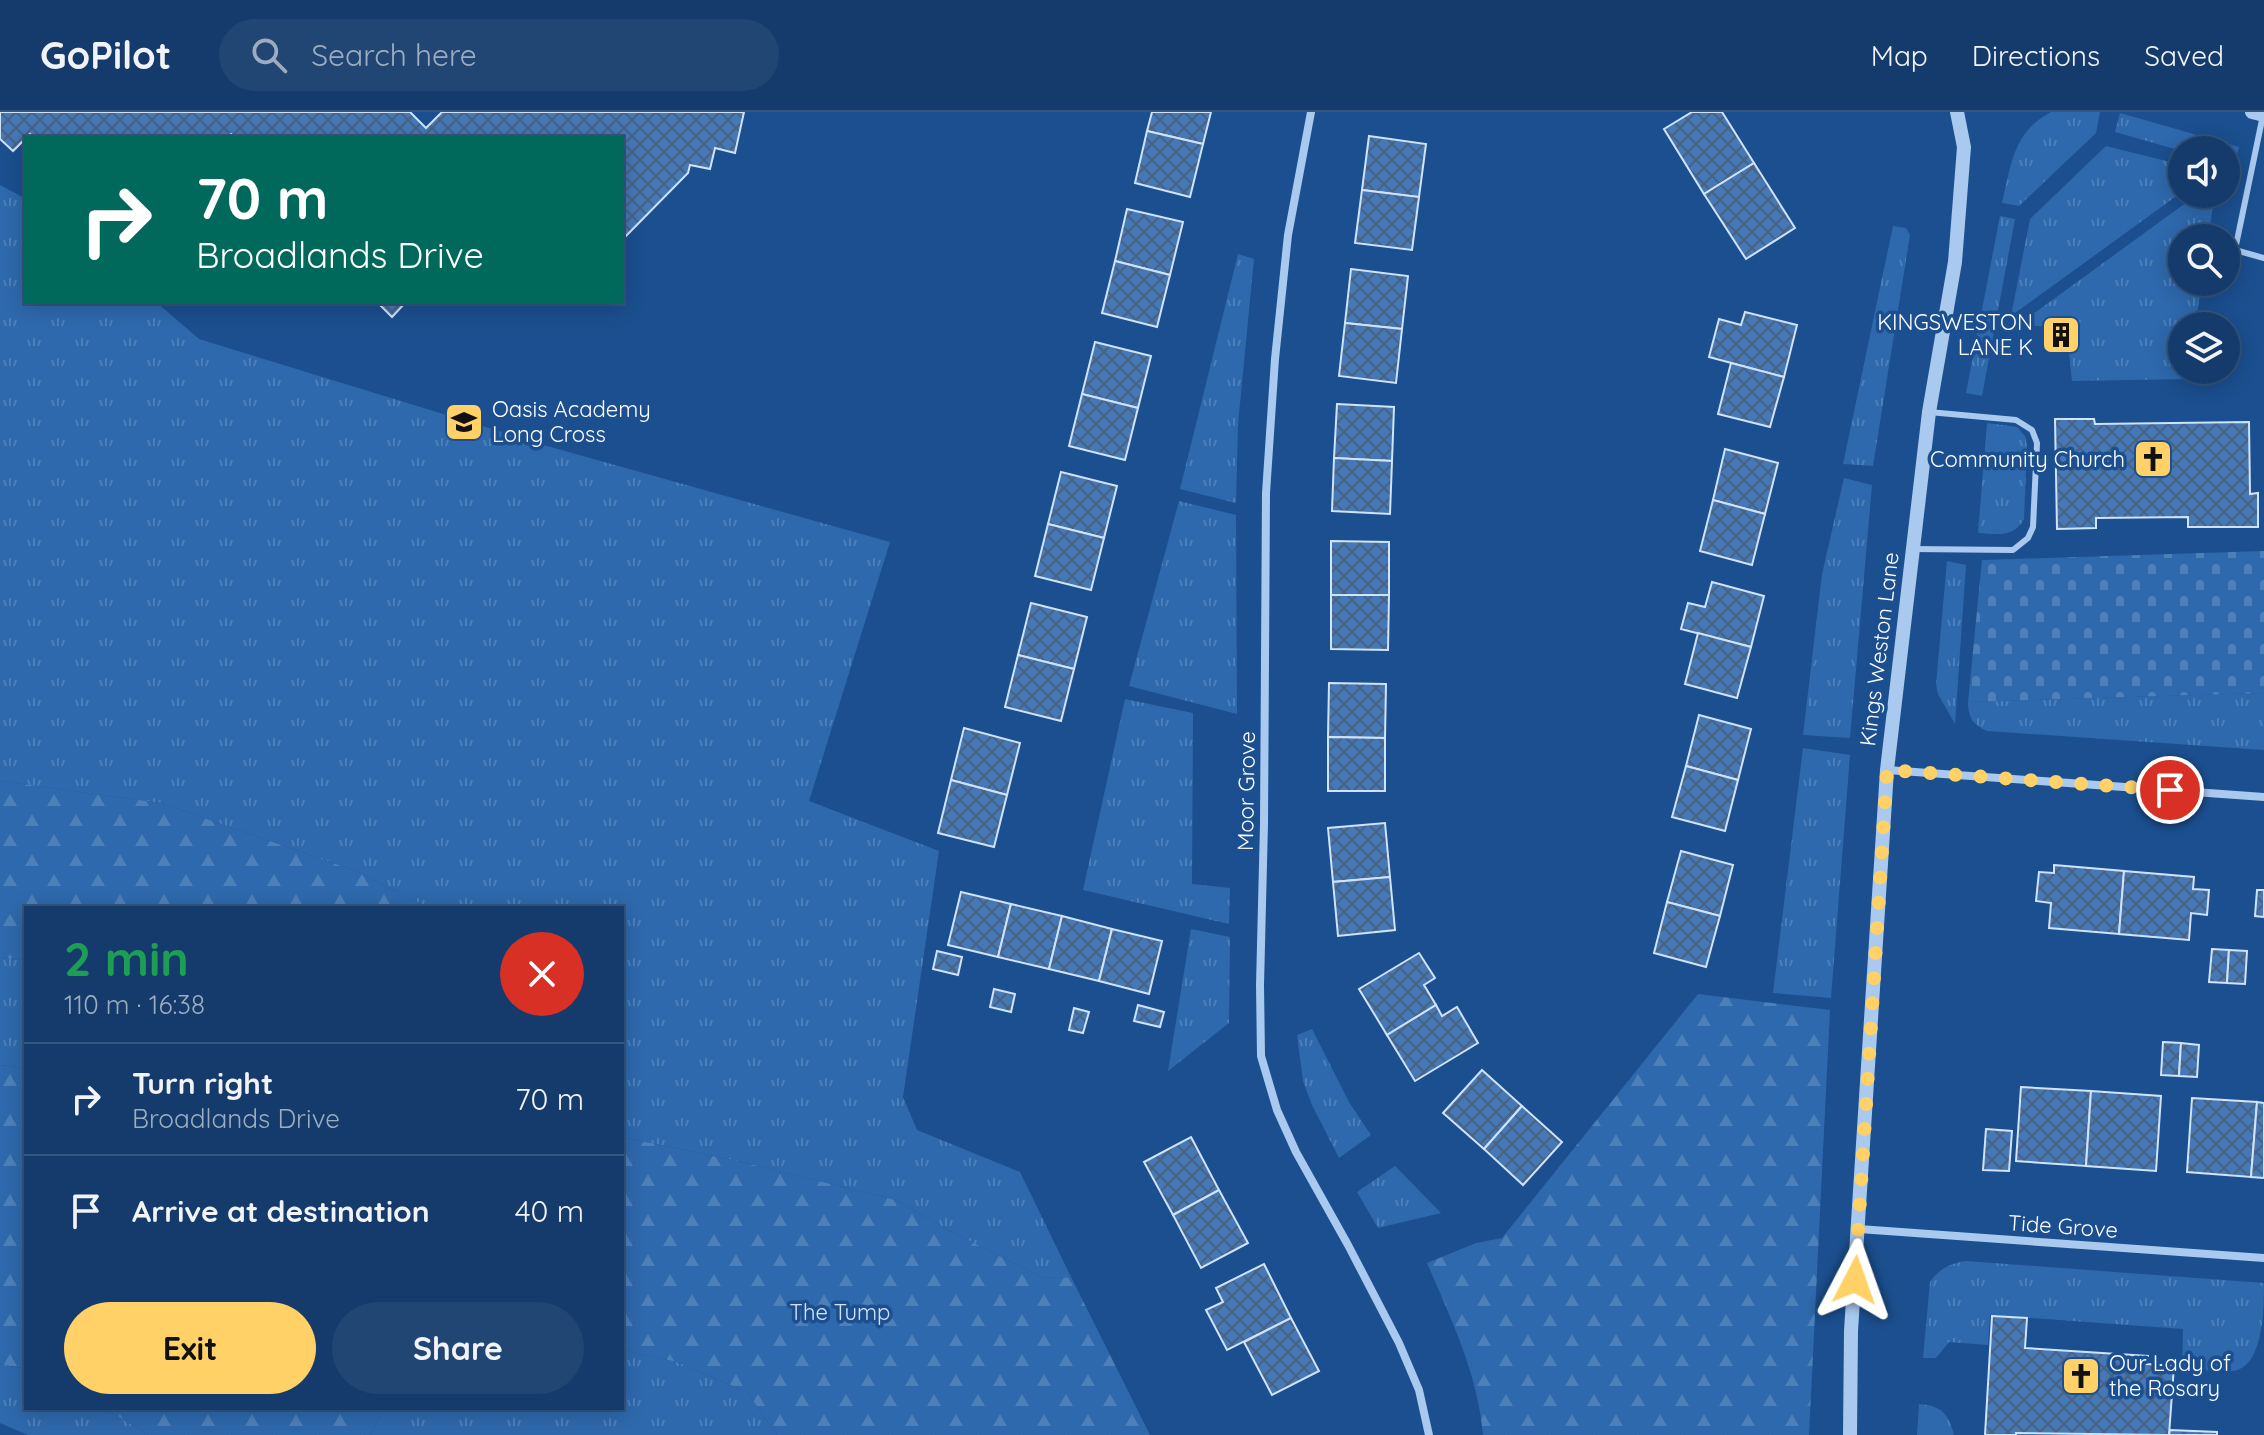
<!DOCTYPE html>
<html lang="en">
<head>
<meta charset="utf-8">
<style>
	body { margin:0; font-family:Quicksand,sans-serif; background:#214673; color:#f1f3f6; height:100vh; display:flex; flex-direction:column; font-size:30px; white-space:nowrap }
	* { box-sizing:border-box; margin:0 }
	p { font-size:26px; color:#9dadc1 }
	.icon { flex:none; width:44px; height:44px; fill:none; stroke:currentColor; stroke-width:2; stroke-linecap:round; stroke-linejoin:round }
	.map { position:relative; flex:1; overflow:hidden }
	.drawer { position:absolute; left:24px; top:794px; width:600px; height:504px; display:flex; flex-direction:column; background:#143b6b; border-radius:0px; box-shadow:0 4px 20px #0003,0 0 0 2px #33557e }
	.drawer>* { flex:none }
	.banner { position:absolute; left:24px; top:24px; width:600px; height:168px; border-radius:0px; box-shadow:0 4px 20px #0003,0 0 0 2px #33557e; background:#00695c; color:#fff; overflow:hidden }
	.tools { position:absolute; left:2168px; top:24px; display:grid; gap:16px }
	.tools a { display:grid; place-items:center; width:72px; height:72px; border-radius:50%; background:#143b6b; box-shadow:0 4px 20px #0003,0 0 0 2px #33557e; font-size:40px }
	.pin { position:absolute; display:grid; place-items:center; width:68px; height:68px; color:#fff; margin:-34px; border:4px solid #fff; border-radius:50%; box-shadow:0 2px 8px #0007 }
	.me { position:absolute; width:88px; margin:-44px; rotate:4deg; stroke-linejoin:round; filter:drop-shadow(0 0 6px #0008) }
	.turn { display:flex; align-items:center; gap:28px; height:168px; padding:0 40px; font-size:36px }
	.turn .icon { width:104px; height:104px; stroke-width:2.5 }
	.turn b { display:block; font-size:56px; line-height:68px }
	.round { display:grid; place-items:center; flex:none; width:84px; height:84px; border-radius:42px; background:#214673 }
	.head { display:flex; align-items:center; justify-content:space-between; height:136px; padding:0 40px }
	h1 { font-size:48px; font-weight:700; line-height:60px; color:#1e9e55 }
	.cta { display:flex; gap:16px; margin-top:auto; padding:16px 40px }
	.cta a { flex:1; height:92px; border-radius:48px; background:#ffd166; color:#111; font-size:32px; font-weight:700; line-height:92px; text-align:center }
	.cta a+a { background:#214673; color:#f1f3f6 }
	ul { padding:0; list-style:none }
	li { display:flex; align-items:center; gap:24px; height:112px; padding:0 40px; border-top:2px solid #33557e }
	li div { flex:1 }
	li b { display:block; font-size:30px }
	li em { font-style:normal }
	header { display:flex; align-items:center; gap:48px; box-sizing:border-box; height:112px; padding:0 40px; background:#143b6b; border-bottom:2px solid #33557e }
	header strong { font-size:38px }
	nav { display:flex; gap:44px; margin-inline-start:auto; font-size:28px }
	.search { width:560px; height:72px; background:#214673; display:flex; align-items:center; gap:20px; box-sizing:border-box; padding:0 28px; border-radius:44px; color:#9dadc1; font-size:30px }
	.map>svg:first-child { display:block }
	.grass { fill:url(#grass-tufts) }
	.forest { fill:url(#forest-firs) }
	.cemetery { fill:url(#cemetery-stones) }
	.building { fill:url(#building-cross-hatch); stroke:#cfe3fa; stroke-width:2 }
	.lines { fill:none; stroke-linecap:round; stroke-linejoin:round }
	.service { stroke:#a9c9ee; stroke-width:6 }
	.minor { stroke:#a9c9ee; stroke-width:8 }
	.tertiary { stroke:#a9c9ee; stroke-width:14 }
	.route { stroke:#ffd166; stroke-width:14; stroke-dasharray:0 25.2 }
	.labels { text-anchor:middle; stroke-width:7; stroke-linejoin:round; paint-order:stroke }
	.poi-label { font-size:22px; fill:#fff; stroke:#1b4f8f; text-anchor:end }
	.street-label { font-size:22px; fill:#fff; stroke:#1b4f8f }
	.park-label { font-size:22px; fill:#cfe3fa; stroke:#1b4f8f }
</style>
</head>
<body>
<header>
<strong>GoPilot</strong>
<div class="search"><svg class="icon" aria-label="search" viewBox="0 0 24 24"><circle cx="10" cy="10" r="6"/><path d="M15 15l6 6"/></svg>Search here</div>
<nav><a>Map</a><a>Directions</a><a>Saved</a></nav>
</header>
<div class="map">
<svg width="2264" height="1323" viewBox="0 0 2264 1323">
	<defs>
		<pattern id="grass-tufts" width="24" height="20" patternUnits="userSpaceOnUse" patternTransform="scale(2)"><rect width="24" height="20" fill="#2e69ad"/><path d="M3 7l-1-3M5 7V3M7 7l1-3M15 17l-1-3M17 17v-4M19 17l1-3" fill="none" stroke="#4d80b9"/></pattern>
		<pattern id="forest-firs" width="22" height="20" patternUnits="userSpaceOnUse" patternTransform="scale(2)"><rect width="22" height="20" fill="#2e69ad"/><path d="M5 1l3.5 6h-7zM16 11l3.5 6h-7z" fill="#4d80b9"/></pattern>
		<pattern id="cemetery-stones" width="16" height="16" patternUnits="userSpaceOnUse" patternTransform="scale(2)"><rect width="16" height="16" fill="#2e69ad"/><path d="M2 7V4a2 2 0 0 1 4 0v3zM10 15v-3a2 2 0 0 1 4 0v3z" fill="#4d80b9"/></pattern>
		<pattern id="building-cross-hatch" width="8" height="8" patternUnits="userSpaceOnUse" patternTransform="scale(2)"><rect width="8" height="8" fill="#4478b7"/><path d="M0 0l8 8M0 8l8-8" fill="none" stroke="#486282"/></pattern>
	</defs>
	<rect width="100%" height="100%" fill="#1b4f8f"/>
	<g class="grass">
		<path d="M2051 0H2100L2096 21 2019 94 2002 91C2011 53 2013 20 2051 0Z"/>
		<polygon points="2120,1 2239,35 2234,54 2226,51 2226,38 2182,39 2115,20"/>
		<polygon points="2106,34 2182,53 2182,80 2011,204 2030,107"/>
		<polygon points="0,73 26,87 26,190 156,190 199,227 547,334 890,430 809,689 939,739 903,985 917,1018 1020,1060 1071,1165 1058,1166 1041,1165 948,1118 896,1088 742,1050 622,1025 622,796 429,796 356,759 161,691 0,669"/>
		<polygon points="2198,82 2215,82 2208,126 2182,126 2182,170 2202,170 2195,214 2182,214 2182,258 2189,258 2188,267 2072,269 2068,231 2071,219 2055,215 2018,213"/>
		<polygon points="2000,104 2015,107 1982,284 1966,281"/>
		<polygon points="1893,114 1906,116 1910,123 1873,354 1843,352"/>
		<polygon points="1238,142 1254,147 1238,312 1236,391 1180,377"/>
		<path d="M1987 311 2017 315 2025 324 2027 334 2024 407C2014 426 1997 422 1978 421Z"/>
		<polygon points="1844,366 1872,373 1850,626 1803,623 1822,462"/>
		<polygon points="1179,389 1236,403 1237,602 1129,574"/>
		<polygon points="1947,449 1966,453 1955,612 1938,582 1936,572"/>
		<path d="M2264 581V638L1987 619C1973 613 1968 605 1968 590Z"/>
		<polygon points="1125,587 1193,601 1192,772 1230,776 1229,812 1083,778"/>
		<polygon points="1803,636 1850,643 1831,886 1773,881"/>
		<polygon points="1191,817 1230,825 1229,911 1168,959"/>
		<polygon points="0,845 26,848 26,956 0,953"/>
		<polygon points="1312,917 1349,990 1371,1023 1339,1046 1312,993 1303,969 1297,923"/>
		<polygon points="1395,1054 1441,1101 1378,1116 1357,1080"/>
		<path d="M1966 1149 2264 1171C2264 1197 2264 1255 2233 1259 2217 1260 2198 1257 2182 1256L2183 1217 1990 1203 1988 1233 1949 1230 1936 1246H1923L1930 1170C1939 1157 1950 1151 1966 1149Z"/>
		<polygon points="622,1238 677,1250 747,1280 777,1323 370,1323 385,1296 622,1296"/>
		<polygon points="0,1252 26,1257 26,1296 104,1296 149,1323 28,1323 0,1311"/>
		<path d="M1919 1292C1942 1294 1948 1301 1954 1323H1917Z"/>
	</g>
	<g class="forest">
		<polygon points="0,669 161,691 356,759 429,796 26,796 26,848 0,845"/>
		<path d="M1698 882 1830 898 1809 1323H1483C1478 1262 1451 1207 1427 1151L1476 1131 1502 1126Z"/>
		<polygon points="0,953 26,956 26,1257 0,1252"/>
		<polygon points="622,1025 742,1050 896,1088 948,1118 1041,1165 1058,1166 1071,1165 1150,1323 777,1323 747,1280 677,1250 622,1238"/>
		<polygon points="104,1296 385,1296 370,1323 149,1323"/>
	</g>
	<polygon class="cemetery" points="2264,439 2264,581 1968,590 1982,448"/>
	<g class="building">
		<polygon points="0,0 410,0 426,16 442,0 744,0 735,41 715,36 710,57 690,53 688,61 622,128 622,26 235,26 231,22 226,26 34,26 30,22 13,39 0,27"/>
		<polygon points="1152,0 1211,0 1203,32 1147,19"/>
		<polygon points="1692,0 1722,0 1754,51 1704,82 1664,17"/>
		<polygon points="1147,19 1203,32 1190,85 1135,71"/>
		<polygon points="1369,24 1426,32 1419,85 1362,78"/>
		<polygon points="1754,51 1795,116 1746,147 1704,82"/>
		<polygon points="1362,78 1419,85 1412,138 1355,131"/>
		<polygon points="1127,97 1183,110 1170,163 1115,149"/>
		<polygon points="1115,149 1170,163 1157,215 1102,201"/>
		<polygon points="1351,157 1408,164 1402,217 1345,211"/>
		<polygon points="377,190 406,190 392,205"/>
		<polygon points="1745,200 1797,213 1784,265 1709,245 1719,207 1741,213"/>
		<polygon points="1345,211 1402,217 1396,271 1339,264"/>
		<polygon points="2055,215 2071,219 2068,231 2052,228"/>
		<polygon points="1095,230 1151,244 1138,296 1082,282"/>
		<polygon points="1731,251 1784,265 1770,315 1718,302"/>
		<polygon points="1082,282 1138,296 1125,348 1069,334"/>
		<polygon points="1337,292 1394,295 1392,349 1334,346"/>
		<polygon points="2055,307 2094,307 2095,312 2249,310 2250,382 2258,381 2258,415 2188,415 2188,405 2096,406 2096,416 2057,417"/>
		<polygon points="1725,337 1778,351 1765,402 1713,388"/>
		<polygon points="1334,346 1392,349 1390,402 1332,399"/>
		<polygon points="1061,360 1117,374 1104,426 1048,412"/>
		<polygon points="1713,388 1765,402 1752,453 1700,439"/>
		<polygon points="1048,412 1104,426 1091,478 1035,464"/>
		<polygon points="1331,429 1389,430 1389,483 1331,483"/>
		<polygon points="1712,470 1764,484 1751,535 1681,517 1688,491 1705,495"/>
		<polygon points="1331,483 1389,483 1388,538 1331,537"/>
		<polygon points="1031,491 1087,505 1074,557 1018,543"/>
		<polygon points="1698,521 1751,535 1737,586 1685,572"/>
		<polygon points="1018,543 1074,557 1061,609 1005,595"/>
		<polygon points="1329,571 1386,572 1385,626 1328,625"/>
		<polygon points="1699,603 1751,617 1738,668 1686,654"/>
		<polygon points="964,616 1020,631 1007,683 951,668"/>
		<polygon points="1328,625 1385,626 1385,679 1328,679"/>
		<polygon points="1686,654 1738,668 1725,719 1672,705"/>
		<polygon points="951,668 1007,683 994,735 938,721"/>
		<polygon points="1385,711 1390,765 1333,770 1328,716"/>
		<polygon points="1681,739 1733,753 1720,804 1667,790"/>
		<polygon points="2054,753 2124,759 2119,822 2049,816 2051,791 2036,789 2039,760 2054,761"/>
		<polygon points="2124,759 2194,765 2193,777 2209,778 2207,803 2191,801 2189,828 2119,822"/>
		<polygon points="1390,765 1395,818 1338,824 1333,770"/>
		<polygon points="2257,778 2264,778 2264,805 2255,804"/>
		<polygon points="961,780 1011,792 998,845 948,833"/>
		<polygon points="1667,790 1720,804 1706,855 1654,841"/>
		<polygon points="1011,792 1062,804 1049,857 998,845"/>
		<polygon points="1062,804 1112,817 1099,869 1049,857"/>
		<polygon points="1112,817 1162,829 1149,882 1099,869"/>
		<polygon points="2212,837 2229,838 2227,871 2209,870"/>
		<polygon points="2229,838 2247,839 2245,872 2227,871"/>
		<polygon points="937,839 962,845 958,863 933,857"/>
		<polygon points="1419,841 1435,866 1424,873 1436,893 1387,923 1359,877"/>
		<polygon points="994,877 1015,882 1011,900 990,895"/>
		<polygon points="1138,893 1164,900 1160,915 1134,909"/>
		<polygon points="1436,893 1442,904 1457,895 1478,931 1415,969 1387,923"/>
		<polygon points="1074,896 1089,900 1083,921 1069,918"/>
		<polygon points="2163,930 2181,931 2179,964 2161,963"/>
		<polygon points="2181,931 2199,933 2197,965 2179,964"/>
		<polygon points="1482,958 1522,994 1484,1037 1443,1001"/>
		<polygon points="2021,975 2091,979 2086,1054 2016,1049"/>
		<polygon points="2091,979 2161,984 2156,1059 2086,1054"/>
		<polygon points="2192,986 2257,990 2251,1065 2187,1060"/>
		<polygon points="2257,990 2264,991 2264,1066 2251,1065"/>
		<polygon points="1522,994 1562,1030 1523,1073 1484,1037"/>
		<polygon points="1986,1017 2012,1019 2009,1059 1983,1058"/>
		<polygon points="1191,1025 1219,1078 1173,1103 1144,1050"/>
		<polygon points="1219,1078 1248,1131 1201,1156 1173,1103"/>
		<polygon points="1264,1152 1291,1206 1227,1238 1206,1198 1223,1190 1216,1176"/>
		<polygon points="1992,1204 2027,1206 2025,1236 2148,1244 2147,1252 2174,1254 2169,1323 2016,1321 2016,1323 1985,1323"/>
		<polygon points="1291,1206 1319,1259 1272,1283 1244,1230"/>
		<polygon points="2170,1318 2217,1320 2217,1323 2169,1323"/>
	</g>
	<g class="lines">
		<g class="service">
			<polyline points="2263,3 2235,138 2264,146"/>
			<polyline points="1913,437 2013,438 2028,426 2033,415 2037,331 2032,318 2016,308 1929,300"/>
		</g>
		<g class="minor">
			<polyline points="1311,0 1288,123 1275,247 1266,381 1264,712 1260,873 1261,944 1277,998 1296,1040 1348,1133 1399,1231 1419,1278 1429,1323"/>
			<polyline points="1887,658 2264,685"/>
			<polyline points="1859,1117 2264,1146"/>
		</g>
		<g class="tertiary">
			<polyline points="2252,0 2264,3"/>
			<polyline points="1850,1323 1851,1219 1887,658 1929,300 1955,150 1964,35 1957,0"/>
		</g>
	</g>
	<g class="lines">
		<polyline class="route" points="1855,1168 1887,658 2170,678"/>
	</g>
	<defs>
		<g id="building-square" transform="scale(2)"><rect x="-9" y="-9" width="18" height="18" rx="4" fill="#ffd166" stroke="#1b4f8f"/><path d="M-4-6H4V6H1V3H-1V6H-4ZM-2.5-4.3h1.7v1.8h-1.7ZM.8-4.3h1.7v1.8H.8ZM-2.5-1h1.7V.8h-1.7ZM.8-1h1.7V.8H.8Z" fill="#111"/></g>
		<g id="school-square" transform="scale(2)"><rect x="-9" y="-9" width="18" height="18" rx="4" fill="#ffd166" stroke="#1b4f8f"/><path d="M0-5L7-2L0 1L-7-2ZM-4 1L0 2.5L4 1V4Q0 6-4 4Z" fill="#111"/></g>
		<g id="church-square" transform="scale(2)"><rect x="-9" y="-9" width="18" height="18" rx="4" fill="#ffd166" stroke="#1b4f8f"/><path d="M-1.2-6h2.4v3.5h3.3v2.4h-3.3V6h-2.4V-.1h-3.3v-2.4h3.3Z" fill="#111"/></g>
	</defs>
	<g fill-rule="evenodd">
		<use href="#building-square" x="2061" y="223"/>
		<use href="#school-square" x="464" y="310"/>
		<use href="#church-square" x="2153" y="347"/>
		<use href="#church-square" x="2081" y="1264"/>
	</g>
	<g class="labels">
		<g class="poi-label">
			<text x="2033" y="218">KINGSWESTON<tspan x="2033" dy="25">LANE K</tspan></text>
			<text x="492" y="305" text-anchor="start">Oasis Academy<tspan x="492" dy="25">Long Cross</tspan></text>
			<text x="2125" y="355">Community Church</text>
			<text x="2109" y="1259" text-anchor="start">Our Lady of<tspan x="2109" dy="25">the Rosary</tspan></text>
		</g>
		<g class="street-label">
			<text transform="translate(1879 537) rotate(-83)" y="8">Kings Weston Lane</text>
			<text transform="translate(1246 679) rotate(-89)" y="8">Moor Grove</text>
			<text transform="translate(2063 1114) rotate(4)" y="8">Tide Grove</text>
		</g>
		<g class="park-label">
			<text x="840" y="1208">The Tump</text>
		</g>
	</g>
</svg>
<div class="tools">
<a><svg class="icon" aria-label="sound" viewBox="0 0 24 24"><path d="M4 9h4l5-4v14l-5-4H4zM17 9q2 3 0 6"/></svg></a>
<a><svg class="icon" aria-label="search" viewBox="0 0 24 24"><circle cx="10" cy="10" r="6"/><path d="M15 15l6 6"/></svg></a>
<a><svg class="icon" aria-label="layers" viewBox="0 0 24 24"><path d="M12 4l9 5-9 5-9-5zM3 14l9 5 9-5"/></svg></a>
</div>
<div class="pin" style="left:2170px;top:678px;background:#d93025"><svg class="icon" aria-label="arrive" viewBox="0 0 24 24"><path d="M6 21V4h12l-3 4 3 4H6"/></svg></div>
<svg class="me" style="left:1855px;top:1168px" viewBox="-20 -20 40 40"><path d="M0-17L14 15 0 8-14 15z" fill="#ffd166" stroke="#fff" stroke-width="4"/></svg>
<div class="banner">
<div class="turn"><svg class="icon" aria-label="right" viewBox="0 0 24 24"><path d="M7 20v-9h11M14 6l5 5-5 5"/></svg><div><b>70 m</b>Broadlands Drive</div></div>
</div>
<section class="drawer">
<div class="head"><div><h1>2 min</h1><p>110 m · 16:38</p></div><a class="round" style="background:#d93025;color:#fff"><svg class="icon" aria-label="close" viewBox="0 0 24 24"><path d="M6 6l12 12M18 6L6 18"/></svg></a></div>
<ul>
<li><svg class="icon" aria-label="right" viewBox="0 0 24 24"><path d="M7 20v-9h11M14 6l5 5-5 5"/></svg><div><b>Turn right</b><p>Broadlands Drive</p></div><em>70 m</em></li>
<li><svg class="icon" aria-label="arrive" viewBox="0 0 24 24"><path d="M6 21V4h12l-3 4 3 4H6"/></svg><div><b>Arrive at destination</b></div><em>40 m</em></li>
</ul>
<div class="cta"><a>Exit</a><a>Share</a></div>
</section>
</div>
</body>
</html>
